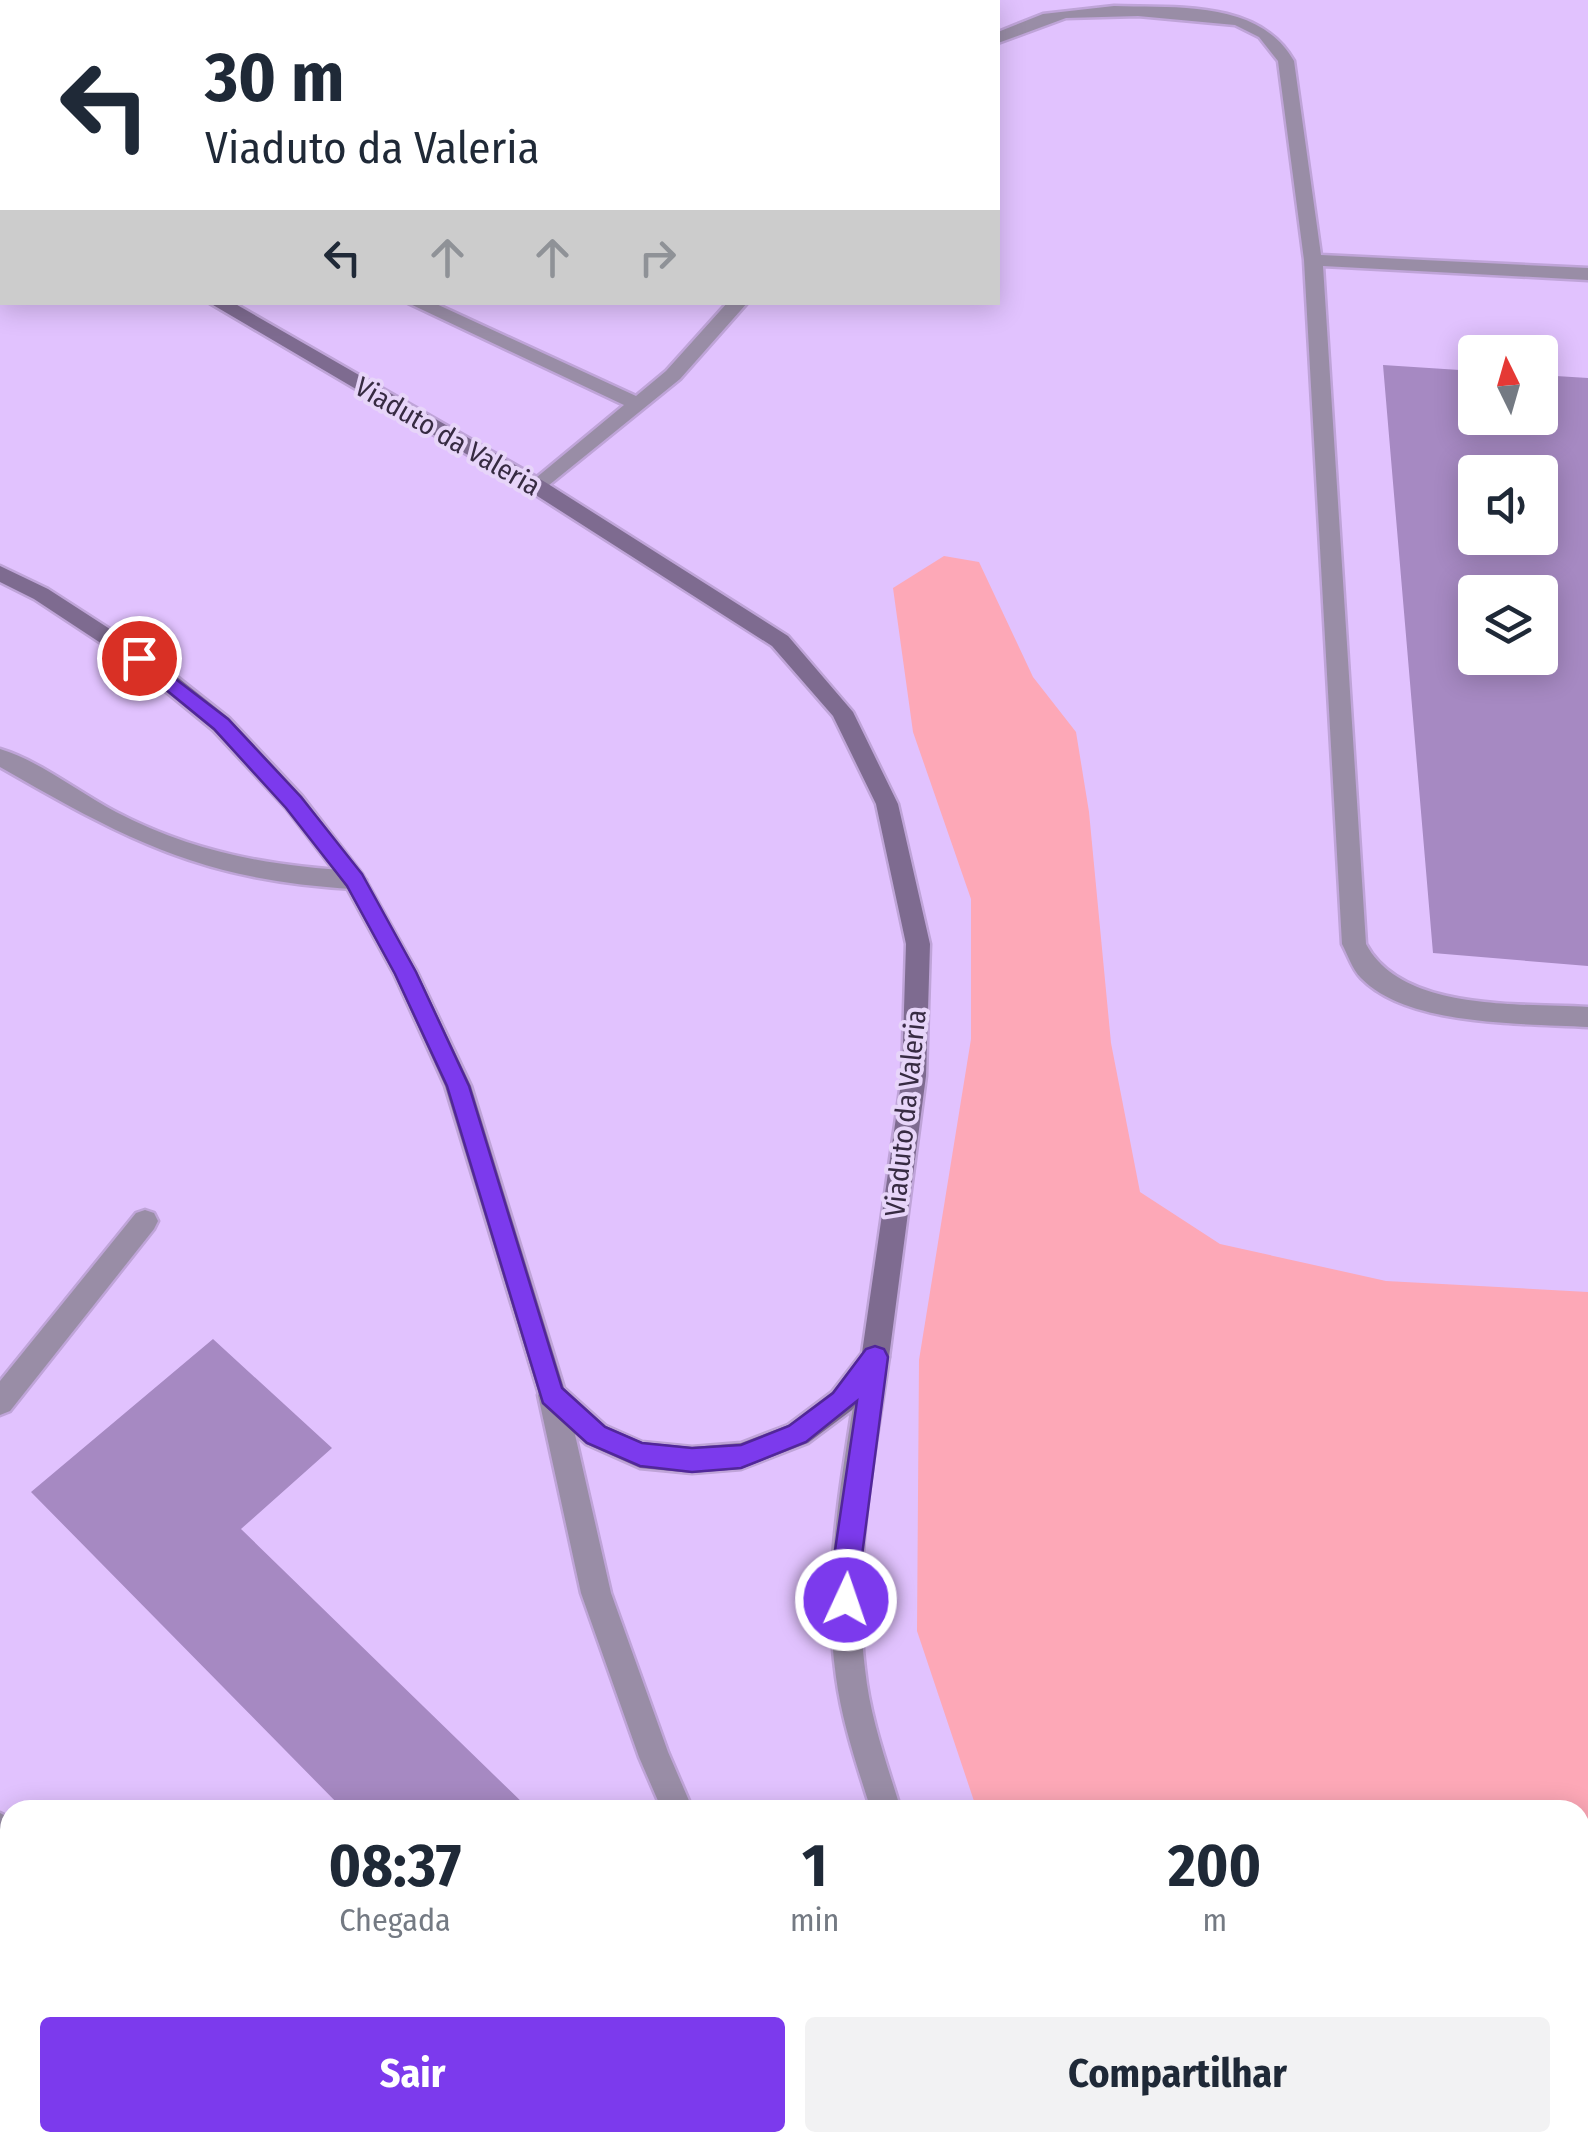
<!DOCTYPE html>
<html lang="pt">
<head>
<meta charset="utf-8">
<style>
	body { margin:0; font-family:"Fira Sans Condensed",sans-serif; background:#f2f2f3; color:#1f2937; height:100vh; display:flex; flex-direction:column; font-size:38px; white-space:nowrap }
	* { box-sizing:border-box; margin:0 }
	p { font-size:32px; color:#747a83 }
	.icon { flex:none; width:55px; height:55px; fill:none; stroke:currentColor; stroke-width:2; stroke-linecap:round; stroke-linejoin:round }
	.map { position:relative; flex:1; overflow:hidden }
	.panel { position:absolute; left:0px; top:1800px; width:1590px; height:352px; display:flex; flex-direction:column; background:#fff; border-radius:30px 30px 0 0; box-shadow:0 5px 25px #0003 }
	.panel>* { flex:none }
	.top-card { position:absolute; left:0px; top:0px; width:1000px; height:305px; box-shadow:0 5px 25px #0003; background:#fff; color:#1f2937; overflow:hidden }
	.needle { width:65px; rotate:355deg }
	.controls { position:absolute; left:1458px; top:335px; display:grid; gap:20px }
	.controls a { display:grid; place-items:center; width:100px; height:100px; border-radius:10px; background:#fff; box-shadow:0 5px 25px #0003; font-size:50px }
	.pin { position:absolute; display:grid; place-items:center; width:85px; height:85px; color:#fff; margin:-42px; border:5px solid #fff; border-radius:50%; box-shadow:0 2px 10px #0007 }
	.me { position:absolute; width:110px; margin:-55px; rotate:3deg; stroke-linejoin:round; filter:drop-shadow(0 0 8px #0008) }
	.turn { display:flex; align-items:center; gap:35px; height:210px; padding:0 40px; font-size:45px }
	.turn .icon { width:130px; height:130px; stroke-width:2.5 }
	.turn b { display:block; font-size:70px; line-height:85px }
	.lanes { display:flex; align-items:center; height:95px; padding:0 40px; background:#0003; justify-content:center; gap:50px; direction:ltr }
	.lanes .off { opacity:.35 }
	.eta { display:flex; justify-content:space-evenly; align-items:center; height:170px; text-align:center }
	.eta b { font-size:60px; font-weight:700; line-height:70px }
	.action { display:flex; gap:20px; margin-top:auto; padding:20px 40px }
	.action a { flex:1; height:115px; border-radius:10px; background:#7c3aed; color:#fff; font-size:40px; font-weight:700; line-height:115px; text-align:center }
	.action a+a { background:#f2f2f3; color:#1f2937 }
	.map>svg:first-child { display:block }
	.green { fill:#fda8b7 }
	.building { fill:#a689c2; fill-rule:evenodd }
	.lines { fill:none; stroke-linecap:round; stroke-linejoin:round }
	.lane-casing { stroke:#bfa4d8; stroke-width:5 }
	.street-casing { stroke:#bfa4d8; stroke-width:5 }
	.secondary-casing { stroke:#bfa4d8; stroke-width:5 }
	.highway-casing { stroke:#bfa4d8; stroke-width:5 }
	.lane { fill:#998da6; fill-rule:evenodd }
	.street { fill:#998da6; fill-rule:evenodd }
	.secondary { fill:#7e6b90; fill-rule:evenodd }
	.highway { fill:#5a3f72; fill-rule:evenodd }
	.route { fill:#7c3aed; stroke:#51269a; stroke-width:2.5 }
	.labels { text-anchor:middle; stroke-width:8; stroke-linejoin:round; paint-order:stroke }
	.street-label { font-size:28px; fill:#372b42; stroke:#e7d5f9 }
</style>
</head>
<body>
<div class="map">
<svg width="1588" height="2152" viewBox="0 0 1588 2152">
	<rect width="100%" height="100%" fill="#e1c2fe"/>
	<polygon class="green" points="944,556 979,562 1033,677 1076,732 1089,812 1111,1043 1140,1192 1220,1244 1386,1281 1588,1292 1588,2152 1191,2152 1179,2143 1580,2142 1580,1810 977,1810 917,1631 919,1360 971,1039 971,899 913,732 893,588"/>
	<g class="building">
		<path d="M1383 365 1475 371V418H1540V375L1588 378V966L1433 953ZM1475 472H1540V538H1475ZM1475 592H1540V658H1475Z"/>
		<polygon points="213,1339 332,1448 241,1529 530,1810 344,1810 31,1492"/>
	</g>
	<g class="lines">
		<g class="lane-casing">
			<g id="lane">
				<polygon points="824,0 848,0 849,2 826,2"/>
				<path d="M1114 6C1176 8 1260 0 1294 61L1321 255 1588 268V280L1323 266 1366 944C1402 1012 1520 1003 1588 1007V1027C1525 1023 1408 1027 1361 978 1352 969 1348 955 1342 944L1304 260 1278 61 1259 37 1235 25 1138 16 1066 18 998 43V32L1043 14Z"/>
				<polygon points="406,302 432,302 636,396 666,371 728,302 748,302 680,379 538,494 528,487 531,482 624,405"/>
				<path d="M0 749C40 761 78 792 116 812 192 852 269 866 354 871L366 880 354 889C201 880 129 841 0 767Z"/>
				<polygon points="145,1210 154,1213 158,1221 154,1229 10,1411 0,1415 0,1381 136,1213"/>
				<polygon points="0,1813 10,1818 10,1851 0,1846"/>
				<polygon points="524,2142 570,2142 574,2152 528,2152"/>
			</g>
		</g>
		<g class="street-casing">
			<g id="street">
				<path d="M875 1345 885 1348 889 1357C874 1460 852 1565 865 1669 870 1718 887 1764 901 1810H871C857 1766 842 1722 836 1677 821 1571 845 1461 861 1357L865 1348Z"/>
				<polygon points="552,1383 562,1386 566,1395 611,1593 668,1752 693,1810 662,1810 639,1757 581,1593 538,1395 542,1386"/>
				<polygon points="676,2142 712,2142 708,2152 672,2152"/>
				<polygon points="949,2142 997,2142 1001,2152 953,2152"/>
				<polygon points="1077,2142 1116,2142 1120,2152 1081,2152"/>
			</g>
		</g>
		<g class="secondary-casing">
			<g id="secondary">
				<polygon points="0,251 2,252 2,263 0,263"/>
				<polygon points="208,302 232,302 545,482 788,636 853,712 898,804 930,944 926,1076 889,1357 852,1410 808,1443 741,1469 692,1473 640,1468 586,1444 542,1404 445,1086 394,974 346,886 286,808 213,730 131,663 34,599 0,582 0,566 48,589 147,653 229,718 302,796 362,874 417,972 471,1086 564,1388 606,1426 642,1442 692,1447 741,1443 788,1425 832,1392 862,1353 902,1076 906,944 876,804 833,716 772,646 531,492"/>
			</g>
		</g>
		<g class="highway-casing">
			<polygon id="highway" points="2,11 2,24 0,25 0,12"/>
		</g>
		<use href="#lane" class="lane"/>
		<use href="#street" class="street"/>
		<use href="#secondary" class="secondary"/>
		<use href="#highway" class="highway"/>
	</g>
	<polygon class="route" points="139,651 228,719 301,797 362,874 416,972 469,1086 562,1388 605,1427 642,1443 692,1448 741,1445 789,1426 833,1393 866,1349 875,1346 884,1349 888,1357 855,1609 846,1612 837,1609 832,1571 857,1401 806,1442 741,1468 692,1472 640,1466 587,1443 543,1403 447,1086 395,974 347,886 286,808 214,729 132,662 129,658"/>
	<g class="labels">
		<g class="street-label">
			<text transform="translate(448 436) rotate(30)" y="10">Viaduto da Valeria</text>
			<text transform="translate(905 1113) rotate(-84)" y="10">Viaduto da Valeria</text>
		</g>
	</g>
</svg>
<div class="controls">
<a><svg class="needle" viewBox="-14 -14 28 28"><path d="M0-13l5 13h-10z" fill="#e53935"/><path d="M0 13l5-13h-10z" fill="#747a83"/></svg></a>
<a><svg class="icon" aria-label="sound" viewBox="0 0 24 24"><path d="M4 9h4l5-4v14l-5-4H4zM17 9q2 3 0 6"/></svg></a>
<a><svg class="icon" aria-label="layers" viewBox="0 0 24 24"><path d="M12 4l9 5-9 5-9-5zM3 14l9 5 9-5"/></svg></a>
</div>
<div class="pin" style="left:139px;top:658px;background:#d93025"><svg class="icon" aria-label="arrive" viewBox="0 0 24 24"><path d="M6 21V4h12l-3 4 3 4H6"/></svg></div>
<svg class="me" style="left:846px;top:1600px" viewBox="-20 -20 40 40"><circle r="17" fill="#7c3aed" stroke="#fff" stroke-width="3"/><path d="M0-11L8 9 0 5-8 9z" fill="#fff"/></svg>
<div class="top-card">
<div class="turn"><svg class="icon" aria-label="left" viewBox="0 0 24 24"><path d="M17 20v-9H6M10 6l-5 5 5 5"/></svg><div><b>30 m</b>Viaduto da Valeria</div></div>
<div class="lanes"><svg class="icon" aria-label="left" viewBox="0 0 24 24"><path d="M17 20v-9H6M10 6l-5 5 5 5"/></svg><svg class="icon off" aria-label="ahead" viewBox="0 0 24 24"><path d="M12 20V5M6 11l6-6 6 6"/></svg><svg class="icon off" aria-label="ahead" viewBox="0 0 24 24"><path d="M12 20V5M6 11l6-6 6 6"/></svg><svg class="icon off" aria-label="right" viewBox="0 0 24 24"><path d="M7 20v-9h11M14 6l5 5-5 5"/></svg></div>
</div>
<section class="panel">
<div class="eta">
<div><b>08:37</b><p>Chegada</p></div>
<div><b>1</b><p>min</p></div>
<div><b>200</b><p>m</p></div>
</div>
<div class="action"><a>Sair</a><a>Compartilhar</a></div>
</section>
</div>
</body>
</html>
